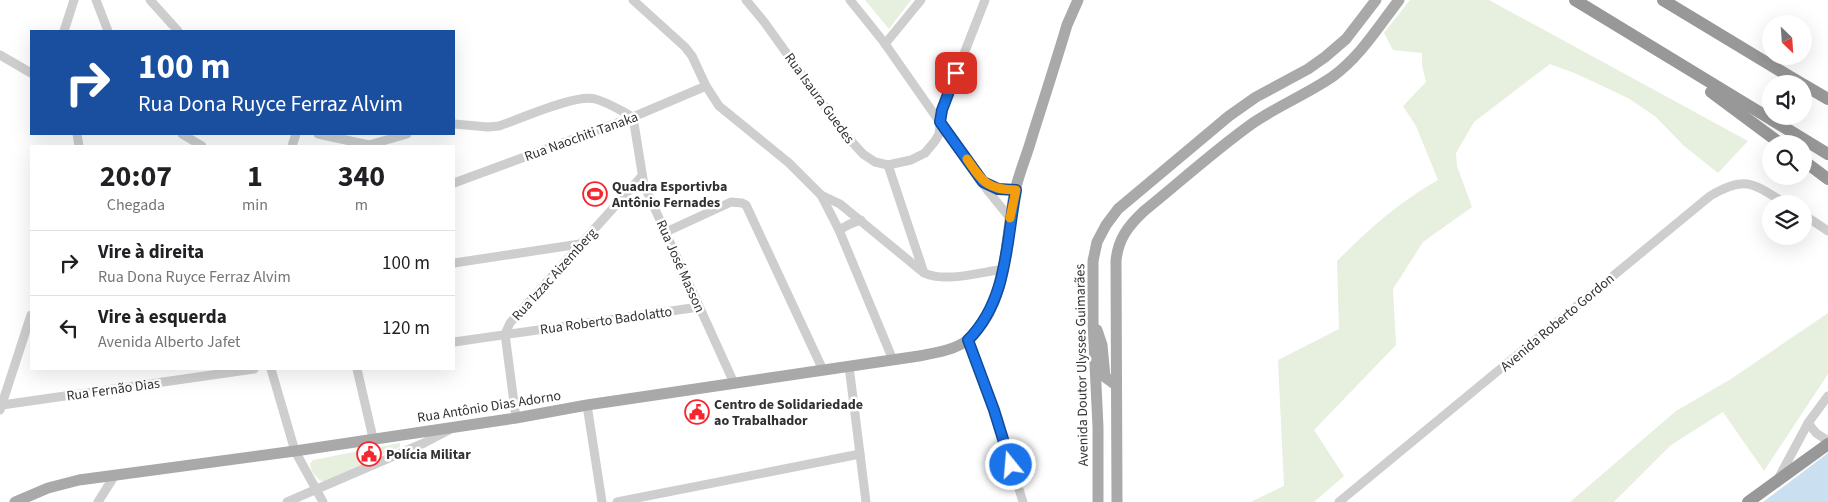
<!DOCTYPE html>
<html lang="pt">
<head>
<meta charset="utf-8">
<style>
	body { margin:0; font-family:"Source Sans 3",sans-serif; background:#f6f6f6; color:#202124; height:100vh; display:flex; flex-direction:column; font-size:19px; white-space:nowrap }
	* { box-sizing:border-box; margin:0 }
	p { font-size:16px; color:#757577 }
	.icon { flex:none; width:28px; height:28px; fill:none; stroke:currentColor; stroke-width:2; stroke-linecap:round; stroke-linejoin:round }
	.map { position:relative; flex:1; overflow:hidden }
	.sheet { position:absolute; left:30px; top:145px; width:425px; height:225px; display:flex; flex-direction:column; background:#fff; border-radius:0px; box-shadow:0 5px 20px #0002 }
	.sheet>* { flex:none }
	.banner { position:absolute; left:30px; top:30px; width:425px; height:105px; border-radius:0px; box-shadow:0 5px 20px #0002; background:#1a4fa0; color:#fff; overflow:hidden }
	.needle { width:32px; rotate:155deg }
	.tools { position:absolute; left:1762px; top:15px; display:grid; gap:10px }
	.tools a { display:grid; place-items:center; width:50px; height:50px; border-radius:50%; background:#fff; box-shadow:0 5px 20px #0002; font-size:25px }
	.pin { position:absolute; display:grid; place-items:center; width:42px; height:42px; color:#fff; margin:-21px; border-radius:10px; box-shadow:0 2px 8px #0006 }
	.me { position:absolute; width:55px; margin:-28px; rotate:343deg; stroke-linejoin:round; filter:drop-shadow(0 0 4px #0008) }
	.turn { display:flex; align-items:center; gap:18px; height:105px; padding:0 25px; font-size:22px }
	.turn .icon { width:65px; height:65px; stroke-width:2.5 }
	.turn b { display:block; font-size:35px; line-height:42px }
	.eta { display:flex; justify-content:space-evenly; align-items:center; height:85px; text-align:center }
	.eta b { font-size:30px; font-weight:700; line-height:35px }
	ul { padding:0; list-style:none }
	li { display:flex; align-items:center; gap:15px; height:65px; padding:0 25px; border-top:1px solid #e0e0e0 }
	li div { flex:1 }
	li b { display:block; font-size:19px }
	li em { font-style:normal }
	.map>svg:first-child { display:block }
	.green { fill:#e7efdf }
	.water { fill:#cae0f0 }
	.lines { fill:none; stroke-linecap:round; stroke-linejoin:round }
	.minor { stroke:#cecece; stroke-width:9 }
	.major { stroke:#a9a9a9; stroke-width:11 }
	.highway { stroke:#989898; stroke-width:12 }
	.route-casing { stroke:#114b97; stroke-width:12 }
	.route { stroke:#1a73e8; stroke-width:9 }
	.slow { stroke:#f59e0b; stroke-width:9 }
	.labels { text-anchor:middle; stroke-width:5; stroke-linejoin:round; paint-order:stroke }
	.street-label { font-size:14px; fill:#313131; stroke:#fff }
	.poi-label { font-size:14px; font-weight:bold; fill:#313131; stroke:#fff; text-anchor:start }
</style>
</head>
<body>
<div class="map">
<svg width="1828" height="502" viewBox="0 0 1828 502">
	<rect width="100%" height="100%" fill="#fff"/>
	<g class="green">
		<polygon points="865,0 911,0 889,29"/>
		<path d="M1410 0H1489L1748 141 1718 173 1683 145 1656 117 1628 98 1577 74 1550 64 1474 122 1456 153 1457 166 1472 207 1423 242 1393 289 1396 345 1314 430 1344 476 1314 502H1250L1284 486 1278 360 1339 329 1337 261C1370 228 1397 204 1438 180L1416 126 1403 106 1426 82 1422 65V53L1393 50 1384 33Z"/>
		<polygon points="1828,313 1828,374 1764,471 1723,412 1671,445 1614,502 1570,502 1676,411 1731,379"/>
		<path d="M400 443V447L327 481H321C315 476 311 472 310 464L313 460Z"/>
	</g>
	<polygon class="water" points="1828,453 1828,502 1763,502 1771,496"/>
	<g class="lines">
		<g class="minor">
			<polyline points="96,0 108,31"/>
			<polyline points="150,0 178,31"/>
			<polyline points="633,0 685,47 692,56 706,86 719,106 789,163 821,195 839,230 893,360"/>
			<polyline points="746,0 765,23 843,132 863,154 875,162 888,165 911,160 925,153 935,141 939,134 942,110 985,0"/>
			<polyline points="850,0 883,41 988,191 1010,218"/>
			<polyline points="64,31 74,0"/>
			<polyline points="885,44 921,0"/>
			<polyline points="0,55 31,73"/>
			<path d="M454 124 488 127 499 126C520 119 575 94 595 99 608 102 621 111 633 117L644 185 734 383"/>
			<polyline points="77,134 79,146"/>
			<polyline points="182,134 202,146"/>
			<polyline points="318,134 369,145 407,134"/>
			<polyline points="292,146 296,134"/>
			<polyline points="888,165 924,273"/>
			<polyline points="983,182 998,189 1016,190"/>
			<polyline points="454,183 633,117 706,86"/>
			<path d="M821 195 840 204 924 273C946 283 981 272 1004 269"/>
			<polyline points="1804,215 1828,231"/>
			<polyline points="839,230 850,224 861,220"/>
			<polyline points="666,232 731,202 742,203 746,205 823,370"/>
			<polyline points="454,263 580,244"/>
			<polyline points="968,341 994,409 1023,502"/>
			<polyline points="454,342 699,307"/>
			<polyline points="849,366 866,502"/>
			<polyline points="271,369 295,451 323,502"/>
			<polyline points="357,369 373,438"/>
			<polyline points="2,405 254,369"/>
			<polyline points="587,405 602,502"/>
			<polyline points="0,410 31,315"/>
			<polyline points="516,418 505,334 510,323 642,176"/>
			<polyline points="1808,423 1816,433 1828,441"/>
			<polyline points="1778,479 1808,423 1828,396"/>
			<polyline points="98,502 115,475"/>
			<polyline points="287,502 424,443 449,430"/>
			<polyline points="617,502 860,454"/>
			<path d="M1339 502 1710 196C1745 175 1753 183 1786 204"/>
		</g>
		<g class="major">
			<polyline points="1097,330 1102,345 1105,377 1116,385"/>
			<path d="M15 502 48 488 79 480 295 451 516 418 587 405 919 356C938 352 960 350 974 334 1010 295 1004 239 1015 191 1019 173 1027 155 1032 137 1044 99 1056 62 1067 25L1078 0"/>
			<polyline points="1098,502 1098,427 1093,322 1093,261 1097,242 1106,225 1118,209 1229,116 1256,97 1308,69 1325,57 1346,39 1376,0"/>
			<path d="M1117 502 1116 261C1118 239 1128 226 1144 211 1180 182 1215 150 1253 123 1278 106 1307 94 1332 77 1360 57 1378 27 1399 0"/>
		</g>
		<g class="highway">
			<polyline points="1575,0 1828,154"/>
			<polyline points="1663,0 1802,84"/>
			<polyline points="1804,85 1828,99"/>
			<polyline points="1711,92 1781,144"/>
			<polyline points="1804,161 1828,179"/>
			<polyline points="1748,502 1828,444"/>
		</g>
	</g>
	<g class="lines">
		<g class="route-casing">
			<path id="route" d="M956 73 942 110 940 122 983 182 998 189 1016 190C1006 242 1008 300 968 340L994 410 1011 465"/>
		</g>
		<use href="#route" class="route"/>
		<path class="slow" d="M967 159C982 181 987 190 1016 190L1010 218"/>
	</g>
	<defs>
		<g id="stadium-ring" transform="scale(1.25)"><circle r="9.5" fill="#fff" stroke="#f6262e" stroke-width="1.5"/><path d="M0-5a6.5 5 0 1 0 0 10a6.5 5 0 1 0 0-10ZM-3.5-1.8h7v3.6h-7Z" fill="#f6262e"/></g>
		<g id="civic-ring" transform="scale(1.25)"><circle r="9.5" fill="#fff" stroke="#f6262e" stroke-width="1.5"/><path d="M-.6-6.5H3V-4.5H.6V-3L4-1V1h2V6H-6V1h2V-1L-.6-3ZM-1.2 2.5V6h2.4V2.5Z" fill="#f6262e"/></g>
	</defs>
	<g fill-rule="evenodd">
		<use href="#stadium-ring" x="595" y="194"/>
		<use href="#civic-ring" x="697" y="412"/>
		<use href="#civic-ring" x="369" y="454"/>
	</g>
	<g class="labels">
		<g class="street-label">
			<text transform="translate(820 98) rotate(54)" y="5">Rua Isaura Guedes</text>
			<text transform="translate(581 136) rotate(-20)" y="5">Rua Naochiti Tanaka</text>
			<text transform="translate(681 266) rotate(66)" y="5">Rua José Masson</text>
			<text transform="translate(554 274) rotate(-48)" y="5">Rua Izzac Aizemberg</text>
			<text transform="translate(606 320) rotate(-8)" y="5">Rua Roberto Badolatto</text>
			<text transform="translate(1557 322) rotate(-40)" y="5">Avenida Roberto Gordon</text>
			<text transform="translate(1081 365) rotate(-91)" y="5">Avenida Doutor Ulysses Guimarães</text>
			<text transform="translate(113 389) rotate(-8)" y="5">Rua Fernão Dias</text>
			<text transform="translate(489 406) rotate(-9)" y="5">Rua Antônio Dias Adorno</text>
		</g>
		<g class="poi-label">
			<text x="612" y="191">Quadra Esportivba<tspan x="612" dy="16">Antônio Fernades</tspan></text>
			<text x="714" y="409">Centro de Solidariedade<tspan x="714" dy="16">ao Trabalhador</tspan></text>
			<text x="386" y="459">Polícia Militar</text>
		</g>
	</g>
</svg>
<div class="tools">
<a><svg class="needle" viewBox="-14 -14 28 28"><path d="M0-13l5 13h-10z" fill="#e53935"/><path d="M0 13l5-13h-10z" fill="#757577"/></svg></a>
<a><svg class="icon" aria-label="sound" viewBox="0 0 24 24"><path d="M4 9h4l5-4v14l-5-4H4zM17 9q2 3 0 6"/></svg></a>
<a><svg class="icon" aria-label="search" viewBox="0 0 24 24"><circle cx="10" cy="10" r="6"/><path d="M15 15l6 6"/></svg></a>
<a><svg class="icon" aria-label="layers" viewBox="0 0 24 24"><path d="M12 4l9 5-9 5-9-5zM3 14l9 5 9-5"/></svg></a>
</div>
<div class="pin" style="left:956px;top:73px;background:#d93025"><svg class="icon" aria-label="arrive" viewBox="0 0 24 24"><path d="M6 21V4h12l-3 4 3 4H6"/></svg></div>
<svg class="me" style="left:1011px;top:465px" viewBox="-20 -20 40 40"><circle r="17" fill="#1a73e8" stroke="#fff" stroke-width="3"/><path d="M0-11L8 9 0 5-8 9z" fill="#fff"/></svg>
<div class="banner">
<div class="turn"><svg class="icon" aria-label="right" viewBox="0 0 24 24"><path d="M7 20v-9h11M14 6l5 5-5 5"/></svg><div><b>100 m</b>Rua Dona Ruyce Ferraz Alvim</div></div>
</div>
<section class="sheet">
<div class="eta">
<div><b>20:07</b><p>Chegada</p></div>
<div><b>1</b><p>min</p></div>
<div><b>340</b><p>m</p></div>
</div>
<ul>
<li><svg class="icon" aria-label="right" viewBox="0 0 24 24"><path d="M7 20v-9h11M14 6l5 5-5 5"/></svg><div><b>Vire à direita</b><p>Rua Dona Ruyce Ferraz Alvim</p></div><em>100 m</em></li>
<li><svg class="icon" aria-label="left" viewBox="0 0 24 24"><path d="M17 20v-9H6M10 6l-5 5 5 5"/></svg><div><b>Vire à esquerda</b><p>Avenida Alberto Jafet</p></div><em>120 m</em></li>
</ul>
</section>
</div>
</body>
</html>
